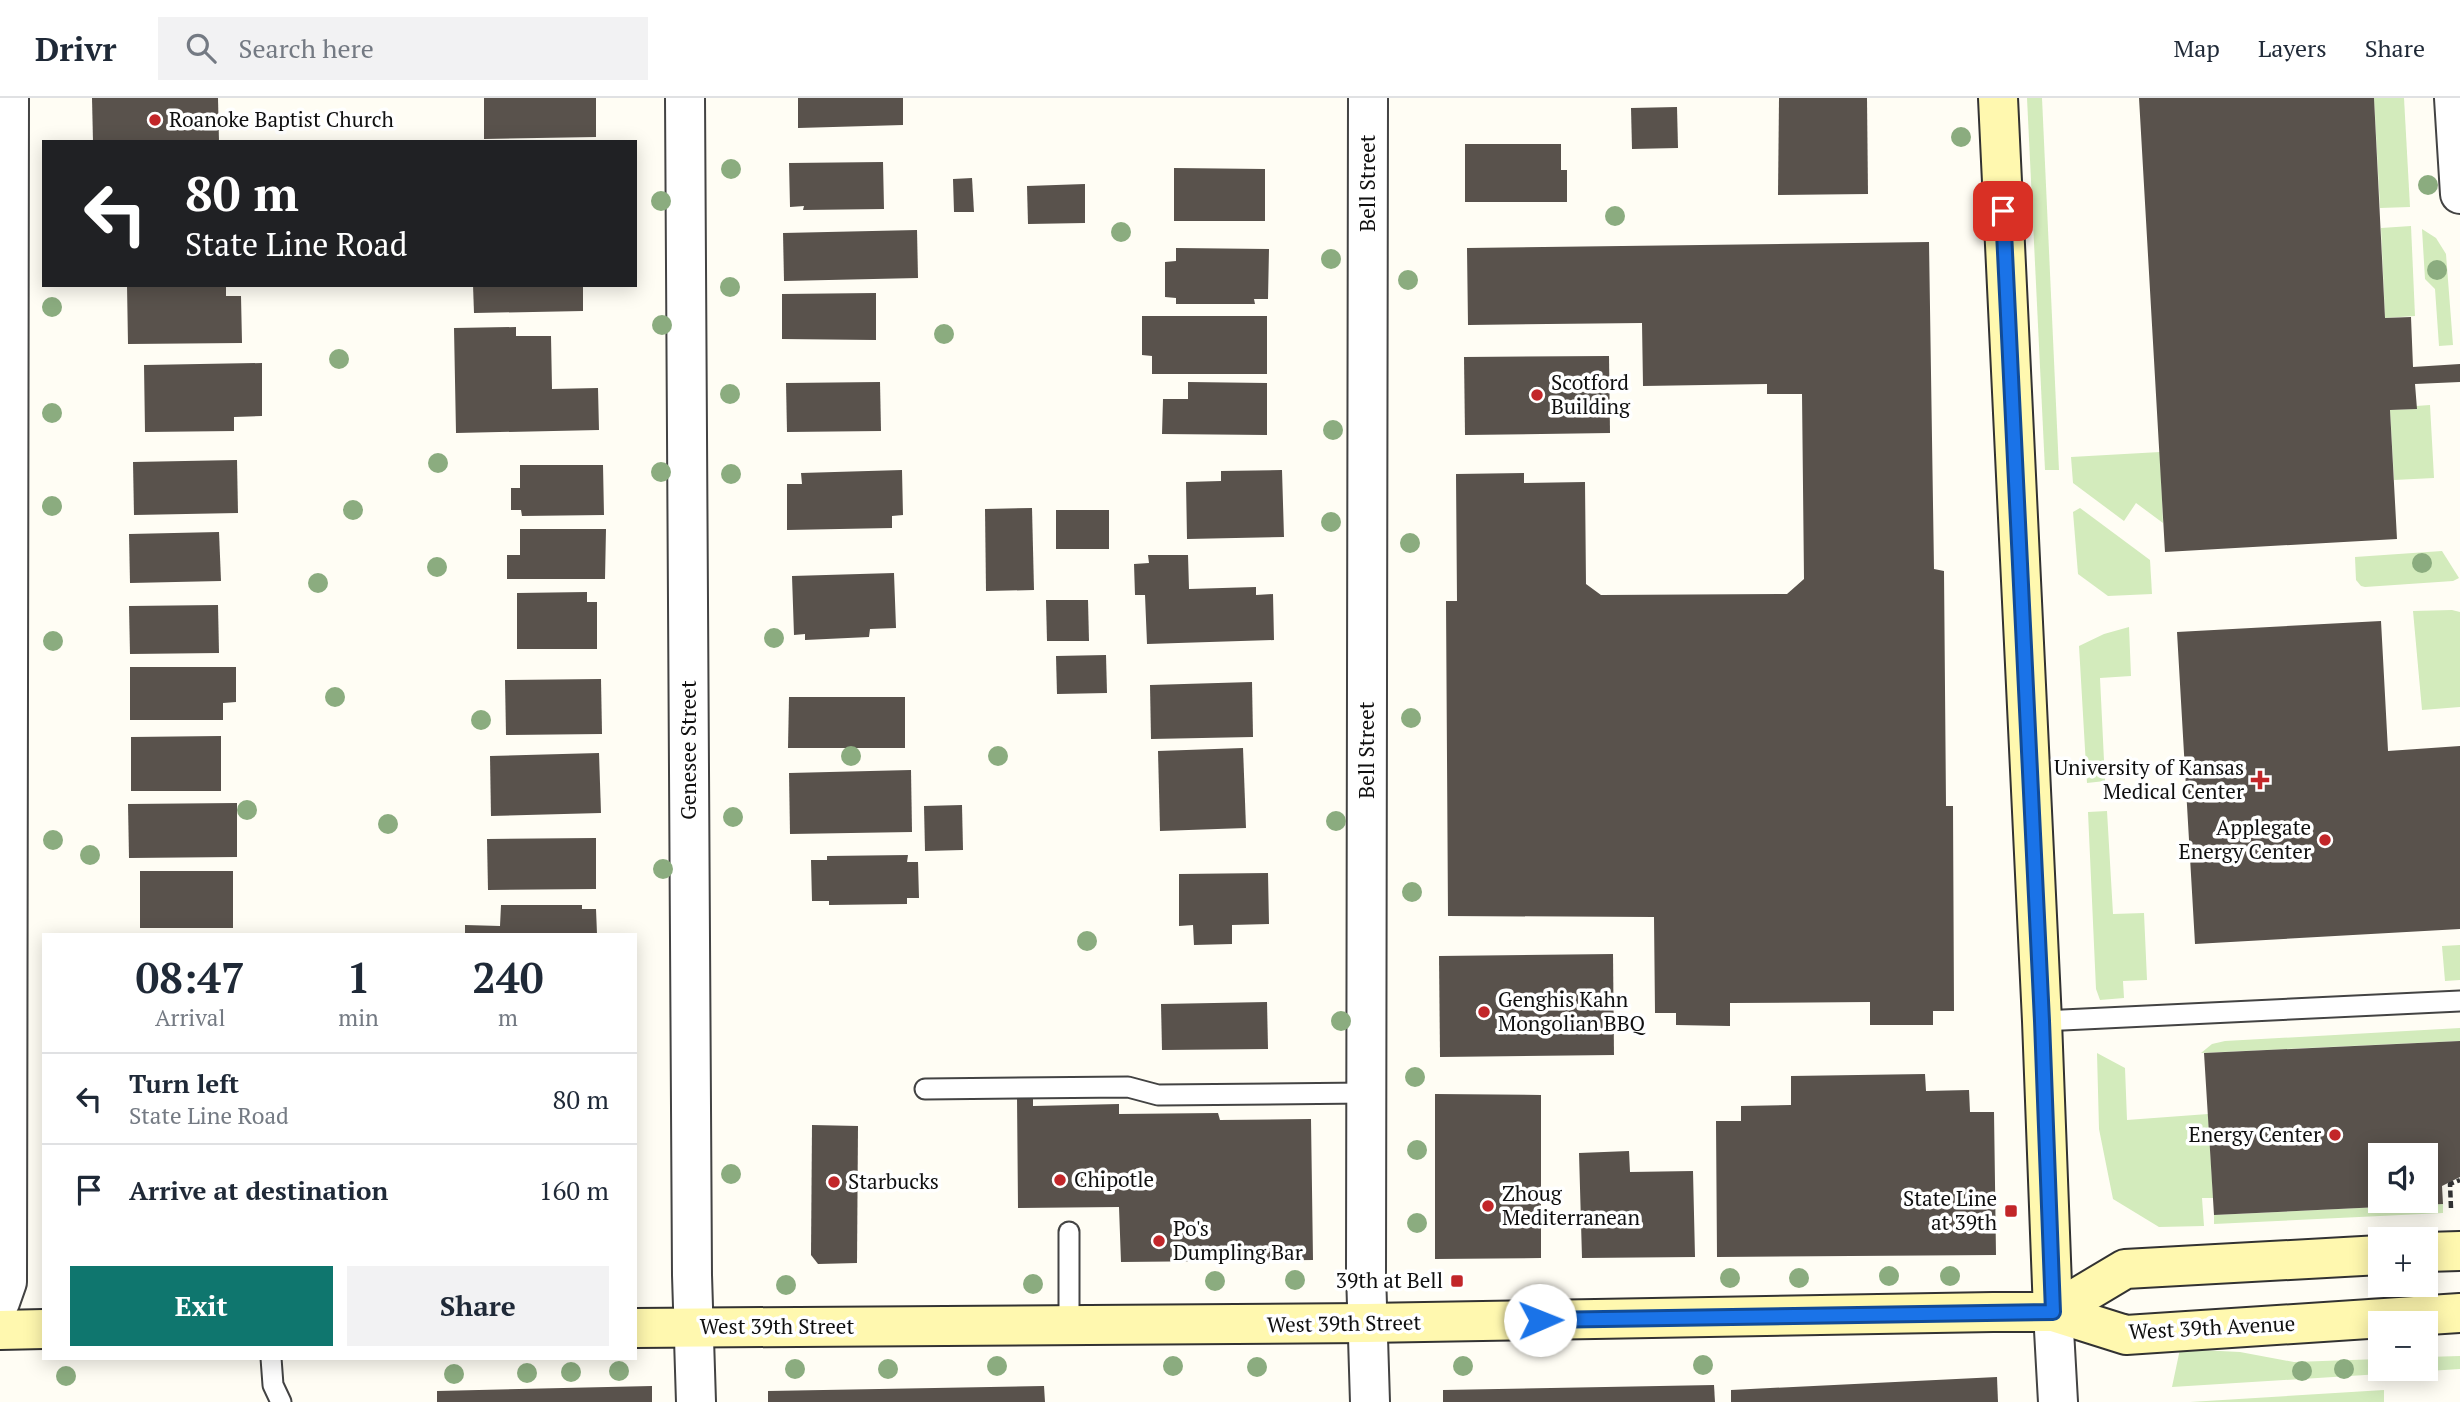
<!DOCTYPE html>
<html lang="en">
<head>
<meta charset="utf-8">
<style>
	body { margin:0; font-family:"PT Serif",serif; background:#f2f2f3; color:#1f2937; height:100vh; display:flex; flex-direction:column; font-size:26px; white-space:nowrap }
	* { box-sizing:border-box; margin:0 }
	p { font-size:23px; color:#747a83 }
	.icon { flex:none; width:38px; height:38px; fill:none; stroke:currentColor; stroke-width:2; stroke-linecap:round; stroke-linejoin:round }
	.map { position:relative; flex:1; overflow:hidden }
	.drawer { position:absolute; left:42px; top:835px; width:595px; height:427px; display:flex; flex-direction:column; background:#fff; border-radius:0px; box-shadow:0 4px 18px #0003 }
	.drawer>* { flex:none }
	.top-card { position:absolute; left:42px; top:42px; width:595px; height:147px; border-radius:0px; box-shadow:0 4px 18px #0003; background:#202124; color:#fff; overflow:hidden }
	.fabs { position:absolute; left:2368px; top:1045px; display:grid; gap:14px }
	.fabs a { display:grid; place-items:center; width:70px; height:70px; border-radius:0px; background:#fff; box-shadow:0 4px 18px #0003; font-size:35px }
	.pin { position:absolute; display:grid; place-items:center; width:60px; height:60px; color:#fff; margin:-30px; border-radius:14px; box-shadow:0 4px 10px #0006 }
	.me { position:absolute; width:77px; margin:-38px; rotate:89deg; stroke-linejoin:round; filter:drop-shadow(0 0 5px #0008) }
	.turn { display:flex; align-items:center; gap:24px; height:147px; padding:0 28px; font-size:32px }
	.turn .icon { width:91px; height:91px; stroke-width:2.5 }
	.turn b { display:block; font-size:49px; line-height:60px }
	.eta { display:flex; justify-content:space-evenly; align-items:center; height:119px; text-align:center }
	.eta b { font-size:42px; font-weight:700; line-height:49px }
	.action { display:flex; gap:14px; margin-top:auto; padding:14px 28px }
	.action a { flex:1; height:80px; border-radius:0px; background:#0f766e; color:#fff; font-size:28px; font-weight:700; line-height:80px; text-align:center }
	.action a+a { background:#f2f2f3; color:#1f2937 }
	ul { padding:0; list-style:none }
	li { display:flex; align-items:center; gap:21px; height:91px; padding:0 28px; border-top:2px solid #e0e1e3 }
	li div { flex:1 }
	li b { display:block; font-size:26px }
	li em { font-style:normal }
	header { display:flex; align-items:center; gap:42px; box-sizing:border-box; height:98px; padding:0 35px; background:#fff; border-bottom:2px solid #e0e1e3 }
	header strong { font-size:33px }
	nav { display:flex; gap:38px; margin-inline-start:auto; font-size:24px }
	.search { width:490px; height:63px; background:#f2f2f3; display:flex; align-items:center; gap:18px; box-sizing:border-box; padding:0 24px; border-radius:0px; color:#747a83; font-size:26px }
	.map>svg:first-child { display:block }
	.green { fill:#d3ebbc }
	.building { fill:#59524c; fill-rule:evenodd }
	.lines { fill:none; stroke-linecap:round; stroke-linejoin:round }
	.lane-casing { stroke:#434343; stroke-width:23 }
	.street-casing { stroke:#434343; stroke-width:42 }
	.secondary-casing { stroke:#323232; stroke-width:42 }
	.path { stroke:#323232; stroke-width:4.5; stroke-dasharray:7 3.5; stroke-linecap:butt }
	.lane { stroke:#fff; stroke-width:19 }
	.street { stroke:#fff; stroke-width:38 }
	.secondary { stroke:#fff8af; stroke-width:38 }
	.tree { fill:#8bac7f }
	.route-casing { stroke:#114b97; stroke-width:18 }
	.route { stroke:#1a73e8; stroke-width:12 }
	.poi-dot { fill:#c22629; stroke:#fff; stroke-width:2.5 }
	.labels { text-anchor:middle; stroke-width:7; stroke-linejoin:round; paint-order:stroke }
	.poi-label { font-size:21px; fill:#101010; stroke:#fff; text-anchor:start }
	.street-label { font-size:21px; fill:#101010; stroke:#fff }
</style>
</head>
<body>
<header>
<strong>Drivr</strong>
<div class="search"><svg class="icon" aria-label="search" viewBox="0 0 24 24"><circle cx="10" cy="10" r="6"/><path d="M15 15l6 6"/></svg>Search here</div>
<nav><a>Map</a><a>Layers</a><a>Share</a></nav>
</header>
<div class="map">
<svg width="2460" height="1304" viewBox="0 0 2460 1304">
	<rect width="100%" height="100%" fill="#fffdf4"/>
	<g class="green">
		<polygon points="2027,0 2042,0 2059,372 2045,372"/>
		<polygon points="2374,0 2404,0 2410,109 2380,110"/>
		<polygon points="2411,128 2415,218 2385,220 2381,130"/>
		<polygon points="2422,131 2436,140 2446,156 2453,247 2439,248 2435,191 2425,181"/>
		<polygon points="2430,307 2434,380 2394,382 2390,312 2416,311 2416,308"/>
		<polygon points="2160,354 2163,425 2136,405 2124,423 2073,385 2071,359"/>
		<polygon points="2080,410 2150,462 2152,496 2108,498 2078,476 2073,414"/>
		<polygon points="2442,453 2459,480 2453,483 2365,489 2361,488 2356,482 2355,459"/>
		<polygon points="2452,512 2460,514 2460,609 2422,612 2413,513"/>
		<polygon points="2129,529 2131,578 2100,580 2105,683 2087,685 2079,548 2104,536"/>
		<polygon points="2107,713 2113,816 2144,815 2147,882 2123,883 2124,900 2100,902 2096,891 2088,714"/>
		<polygon points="2460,847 2460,882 2445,883 2442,848"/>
		<polygon points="2460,930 2460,943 2201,955 2212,946 2225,943"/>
		<polygon points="2097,955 2125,970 2127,1022 2208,1016 2213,1100 2202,1100 2204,1128 2159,1129 2113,1101 2099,1031"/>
		<polygon points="2443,1106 2443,1115 2214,1126 2214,1117"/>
		<polygon points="2180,1251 2240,1254 2294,1264 2380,1261 2380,1270 2426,1270 2426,1259 2460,1258 2460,1271 2172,1289"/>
		<polygon points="2384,1292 2384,1304 2190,1304"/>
	</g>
	<g class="building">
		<polygon points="92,0 218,0 219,44 93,44"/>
		<polygon points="484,0 596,0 596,39 484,41"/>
		<polygon points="798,0 903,0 903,27 798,30"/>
		<polygon points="1779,0 1867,0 1868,96 1778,97"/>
		<polygon points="2139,0 2374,0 2385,220 2411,219 2413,269 2460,266 2460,284 2415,286 2417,311 2390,312 2397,441 2165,454"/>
		<polygon points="1677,9 1678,50 1632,51 1631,10"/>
		<polygon points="1465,46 1561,46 1561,72 1567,72 1567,104 1465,104"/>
		<polygon points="883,64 884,111 803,112 804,108 790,109 789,65"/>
		<polygon points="1174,70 1265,71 1265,123 1174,123"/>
		<polygon points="972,80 974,114 954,114 953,81"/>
		<polygon points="1085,86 1085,125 1028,126 1027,88"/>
		<polygon points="917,132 918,180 784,183 783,135"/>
		<polygon points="1929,144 1934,471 1944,473 1946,708 1953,708 1954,913 1933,913 1933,927 1870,927 1870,904 1730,905 1730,928 1676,927 1676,915 1655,915 1654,819 1448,818 1446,503 1457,503 1456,376 1524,375 1524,385 1585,384 1586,486 1601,497 1787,496 1804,481 1802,296 1767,296 1767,286 1643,288 1642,225 1468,227 1467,150"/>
		<polygon points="1176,150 1269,151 1268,201 1254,201 1255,206 1176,206 1176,200 1165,199 1165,164 1176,163"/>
		<polygon points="127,187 226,187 226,198 241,198 242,245 128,246"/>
		<polygon points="473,187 583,187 583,213 474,215"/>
		<polygon points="876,195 876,242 782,241 782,196"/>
		<polygon points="1142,218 1267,218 1267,276 1152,276 1152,258 1142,257"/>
		<polygon points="516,229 516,238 551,238 552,291 598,290 599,332 456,335 454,230"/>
		<polygon points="1609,258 1610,335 1465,337 1464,259"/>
		<polygon points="262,265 262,318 234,319 234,333 145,334 144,267"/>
		<polygon points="880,284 881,333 787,334 786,285"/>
		<polygon points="1188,284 1267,285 1267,337 1162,336 1163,301 1188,301"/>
		<polygon points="237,362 238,415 134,417 133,364"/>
		<polygon points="520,367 603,367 604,417 522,418 521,412 511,412 511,390 520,390"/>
		<polygon points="902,372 903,417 892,418 892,430 787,432 787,386 802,386 801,375"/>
		<polygon points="1282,372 1284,439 1187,441 1186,384 1221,383 1221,373"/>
		<polygon points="1032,410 1034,492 986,493 985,411"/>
		<rect x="1056" y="412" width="53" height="39"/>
		<polygon points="520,431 606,431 605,481 507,481 507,457 520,457"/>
		<polygon points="219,434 221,483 130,485 129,436"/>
		<polygon points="1148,457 1188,457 1189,491 1256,489 1256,497 1273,496 1274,542 1147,546 1145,497 1135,497 1134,466 1149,465"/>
		<polygon points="894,475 896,530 870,531 869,539 805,542 805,536 794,537 792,478"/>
		<polygon points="587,494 587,504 597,504 597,551 517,551 517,495"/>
		<polygon points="1046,502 1088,502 1089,543 1047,543"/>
		<polygon points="218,507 219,555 130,556 129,508"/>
		<polygon points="2381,523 2388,653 2460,648 2460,831 2195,846 2177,534"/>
		<polygon points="1106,557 1107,595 1057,596 1056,558"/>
		<polygon points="130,569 236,569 236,604 223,605 223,622 130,622"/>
		<polygon points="601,581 602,636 506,637 505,582"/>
		<polygon points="1252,584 1253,639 1151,641 1150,587"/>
		<polygon points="789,599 905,599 905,650 788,650"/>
		<polygon points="221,638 221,693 131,693 131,639"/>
		<polygon points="1243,650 1246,730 1160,733 1158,653"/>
		<polygon points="599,655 601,715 491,718 490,658"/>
		<polygon points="911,672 912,734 790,736 789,675"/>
		<polygon points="237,705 237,759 129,760 128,706"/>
		<polygon points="962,707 963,752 925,753 924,708"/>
		<polygon points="596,740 596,791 488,792 487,741"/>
		<polygon points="908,757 907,764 918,764 919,800 907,800 907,806 829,807 829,803 812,803 811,762 827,762 827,758"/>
		<rect x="140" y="773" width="93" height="57"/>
		<polygon points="1268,775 1269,826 1232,827 1232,846 1194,847 1193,827 1179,828 1179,776"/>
		<polygon points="501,807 582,807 582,811 596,811 597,836 465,836 465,827 500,828"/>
		<polygon points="1613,856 1614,957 1440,959 1439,858"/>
		<polygon points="1267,904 1268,951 1162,952 1161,906"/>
		<path d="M2460 943V1079L2442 1088 2443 1106 2214 1117 2204 955ZM2380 1057H2426V1102H2380Z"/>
		<polygon points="1925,976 1926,993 1969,992 1970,1014 1994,1014 1996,1157 1717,1159 1716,1023 1741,1023 1741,1008 1791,1007 1791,978"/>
		<polygon points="1435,996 1541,997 1541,1160 1435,1161"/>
		<polygon points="1017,999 1033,999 1033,1008 1119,1006 1119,1016 1218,1015 1220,1022 1311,1021 1313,1162 1121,1164 1119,1109 1018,1110"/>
		<polygon points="812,1027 858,1028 857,1165 818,1166 811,1157"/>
		<polygon points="1629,1053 1630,1074 1693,1073 1695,1159 1582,1160 1579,1055"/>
		<polygon points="1997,1279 1998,1304 1731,1304 1731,1292"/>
		<polygon points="1714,1287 1715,1304 1443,1304 1443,1292"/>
		<polygon points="652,1288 652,1304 437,1304 437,1293"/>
		<polygon points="1044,1288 1045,1304 768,1304 768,1293"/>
	</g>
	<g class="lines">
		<g class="lane-casing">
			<g id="lane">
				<polyline points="2042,923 2460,903"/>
				<polyline points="925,991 1128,989 1158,997 1366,995"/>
				<polyline points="1069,1134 1069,1228"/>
				<polyline points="271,1260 273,1287 281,1304"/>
			</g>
		</g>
		<g class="street-casing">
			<g id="street">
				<polyline points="685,0 692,1177 696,1304"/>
				<polyline points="1368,0 1366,1175 1370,1304"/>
				<polyline points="2454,0 2460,96"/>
				<polyline points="0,1204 7,1184 9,0"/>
				<polyline points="2053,1214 2058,1304"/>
			</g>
		</g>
		<g class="secondary-casing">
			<g id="secondary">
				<polyline points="1998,0 2042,923 2053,1214"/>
				<polyline points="2426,1154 2460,1153"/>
				<polyline points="2053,1214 2125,1171 2380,1157"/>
				<polyline points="635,1230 1366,1225 1993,1214 2053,1214 2126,1237 2460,1215"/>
				<polyline points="0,1232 44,1231"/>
			</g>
		</g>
		<polyline class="path" points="2451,1110 2450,1086 2460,1082"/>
		<use href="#lane" class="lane"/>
		<use href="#street" class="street"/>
		<use href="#secondary" class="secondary"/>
	</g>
	<g class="tree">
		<circle cx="1961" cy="39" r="10"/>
		<circle cx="731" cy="71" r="10"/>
		<circle cx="2428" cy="87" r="10"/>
		<circle cx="661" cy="103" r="10"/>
		<circle cx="1615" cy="118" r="10"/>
		<circle cx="1121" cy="134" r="10"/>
		<circle cx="1331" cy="161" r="10"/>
		<circle cx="2437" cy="172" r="10"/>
		<circle cx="1408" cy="182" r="10"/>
		<circle cx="730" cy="189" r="10"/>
		<circle cx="52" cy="209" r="10"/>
		<circle cx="662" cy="227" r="10"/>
		<circle cx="944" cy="236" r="10"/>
		<circle cx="339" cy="261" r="10"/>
		<circle cx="730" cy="296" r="10"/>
		<circle cx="52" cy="315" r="10"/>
		<circle cx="1333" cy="332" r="10"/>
		<circle cx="438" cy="365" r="10"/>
		<circle cx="661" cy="374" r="10"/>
		<circle cx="731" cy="376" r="10"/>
		<circle cx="52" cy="408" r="10"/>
		<circle cx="353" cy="412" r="10"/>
		<circle cx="1331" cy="424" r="10"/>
		<circle cx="1410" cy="445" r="10"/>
		<circle cx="2422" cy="465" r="10"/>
		<circle cx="437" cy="469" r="10"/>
		<circle cx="318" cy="485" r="10"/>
		<circle cx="774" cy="540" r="10"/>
		<circle cx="53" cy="543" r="10"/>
		<circle cx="335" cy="599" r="10"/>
		<circle cx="1411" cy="620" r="10"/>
		<circle cx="481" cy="622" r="10"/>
		<circle cx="851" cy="658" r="10"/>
		<circle cx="998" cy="658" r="10"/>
		<circle cx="247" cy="712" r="10"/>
		<circle cx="733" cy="719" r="10"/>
		<circle cx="1336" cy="723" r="10"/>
		<circle cx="388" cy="726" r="10"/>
		<circle cx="53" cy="742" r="10"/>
		<circle cx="90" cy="757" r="10"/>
		<circle cx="663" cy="771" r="10"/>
		<circle cx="1412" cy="794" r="10"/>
		<circle cx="1087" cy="843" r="10"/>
		<circle cx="1341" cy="923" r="10"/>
		<circle cx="1415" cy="979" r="10"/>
		<circle cx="1417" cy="1052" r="10"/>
		<circle cx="731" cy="1076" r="10"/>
		<circle cx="1417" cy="1125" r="10"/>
		<circle cx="1889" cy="1178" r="10"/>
		<circle cx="1950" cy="1178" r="10"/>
		<circle cx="1730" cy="1180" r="10"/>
		<circle cx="1799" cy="1180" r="10"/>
		<circle cx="1295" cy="1182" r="10"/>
		<circle cx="1215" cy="1183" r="10"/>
		<circle cx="1033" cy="1186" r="10"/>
		<circle cx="786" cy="1187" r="10"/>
		<circle cx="1703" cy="1267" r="10"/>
		<circle cx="997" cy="1268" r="10"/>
		<circle cx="1173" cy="1268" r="10"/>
		<circle cx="1463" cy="1268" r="10"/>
		<circle cx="1257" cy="1269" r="10"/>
		<circle cx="795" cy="1271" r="10"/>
		<circle cx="888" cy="1271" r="10"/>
		<circle cx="2344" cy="1271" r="10"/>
		<circle cx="619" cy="1273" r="10"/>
		<circle cx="2302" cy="1273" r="10"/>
		<circle cx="571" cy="1274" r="10"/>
		<circle cx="527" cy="1275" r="10"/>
		<circle cx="454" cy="1276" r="10"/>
		<circle cx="66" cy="1278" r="10"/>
	</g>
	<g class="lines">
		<g class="route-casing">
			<polyline id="route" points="1540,1222 2053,1214 2042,923 2003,113"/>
		</g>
		<use href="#route" class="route"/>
	</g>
	<g class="poi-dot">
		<circle cx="155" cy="22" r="7"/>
		<circle cx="1537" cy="297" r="7"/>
		<path d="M2256.5 671.5h7v7h7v7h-7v7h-7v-7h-7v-7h7z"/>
		<circle cx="2325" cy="742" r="7"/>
		<circle cx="1484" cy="914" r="7"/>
		<circle cx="2335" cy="1037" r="7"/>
		<circle cx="1060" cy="1082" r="7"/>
		<circle cx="834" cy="1084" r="7"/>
		<circle cx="1488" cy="1108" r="7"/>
		<rect x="2004" y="1106" width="14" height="14" rx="3.5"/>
		<circle cx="1159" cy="1143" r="7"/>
		<rect x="1450" y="1176" width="14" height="14" rx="3.5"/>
	</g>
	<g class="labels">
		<g class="poi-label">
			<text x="169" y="29">Roanoke Baptist Church</text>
			<text x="1551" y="292">Scotford<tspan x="1551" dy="24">Building</tspan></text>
			<text x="2244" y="677" text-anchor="end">University of Kansas<tspan x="2244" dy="24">Medical Center</tspan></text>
			<text x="2311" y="737" text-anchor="end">Applegate<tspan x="2311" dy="24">Energy Center</tspan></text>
			<text x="1498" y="909">Genghis Kahn<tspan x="1498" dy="24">Mongolian BBQ</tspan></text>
			<text x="2321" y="1044" text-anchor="end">Energy Center</text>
			<text x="1074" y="1089">Chipotle</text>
			<text x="848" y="1091">Starbucks</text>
			<text x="1502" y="1103">Zhoug<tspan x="1502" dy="24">Mediterranean</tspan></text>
			<text x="1997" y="1108" text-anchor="end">State Line<tspan x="1997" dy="24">at 39th</tspan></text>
			<text x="1173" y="1138">Po's<tspan x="1173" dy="24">Dumpling Bar</tspan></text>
			<text x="1443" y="1190" text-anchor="end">39th at Bell</text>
		</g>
		<g class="street-label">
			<text transform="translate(1368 85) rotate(-90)" y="7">Bell Street</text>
			<text transform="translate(689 652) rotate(-90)" y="7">Genesee Street</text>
			<text transform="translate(1367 652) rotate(-90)" y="7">Bell Street</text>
			<text transform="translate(1344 1226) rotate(-1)" y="7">West 39th Street</text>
			<text x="777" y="1236">West 39th Street</text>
			<text transform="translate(2212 1230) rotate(-3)" y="7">West 39th Avenue</text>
		</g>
	</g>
</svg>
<div class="fabs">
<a><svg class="icon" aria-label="sound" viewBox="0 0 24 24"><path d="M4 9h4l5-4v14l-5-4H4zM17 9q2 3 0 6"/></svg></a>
<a>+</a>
<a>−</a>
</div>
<div class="pin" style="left:2003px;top:113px;background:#d93025"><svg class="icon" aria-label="arrive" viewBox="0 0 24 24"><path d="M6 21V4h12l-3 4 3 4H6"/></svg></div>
<svg class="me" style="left:1540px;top:1222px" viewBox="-20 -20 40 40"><circle r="19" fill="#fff"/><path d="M0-13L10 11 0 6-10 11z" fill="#1a73e8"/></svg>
<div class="top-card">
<div class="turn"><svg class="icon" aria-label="left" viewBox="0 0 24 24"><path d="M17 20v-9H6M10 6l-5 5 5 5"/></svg><div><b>80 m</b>State Line Road</div></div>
</div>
<section class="drawer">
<div class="eta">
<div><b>08:47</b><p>Arrival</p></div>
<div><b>1</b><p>min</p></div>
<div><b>240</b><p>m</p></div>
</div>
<ul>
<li><svg class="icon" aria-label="left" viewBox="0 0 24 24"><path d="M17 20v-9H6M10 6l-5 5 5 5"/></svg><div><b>Turn left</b><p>State Line Road</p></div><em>80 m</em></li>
<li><svg class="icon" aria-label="arrive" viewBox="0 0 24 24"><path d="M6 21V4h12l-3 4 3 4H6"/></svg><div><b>Arrive at destination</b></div><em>160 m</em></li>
</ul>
<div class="action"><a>Exit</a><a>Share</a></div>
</section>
</div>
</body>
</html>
